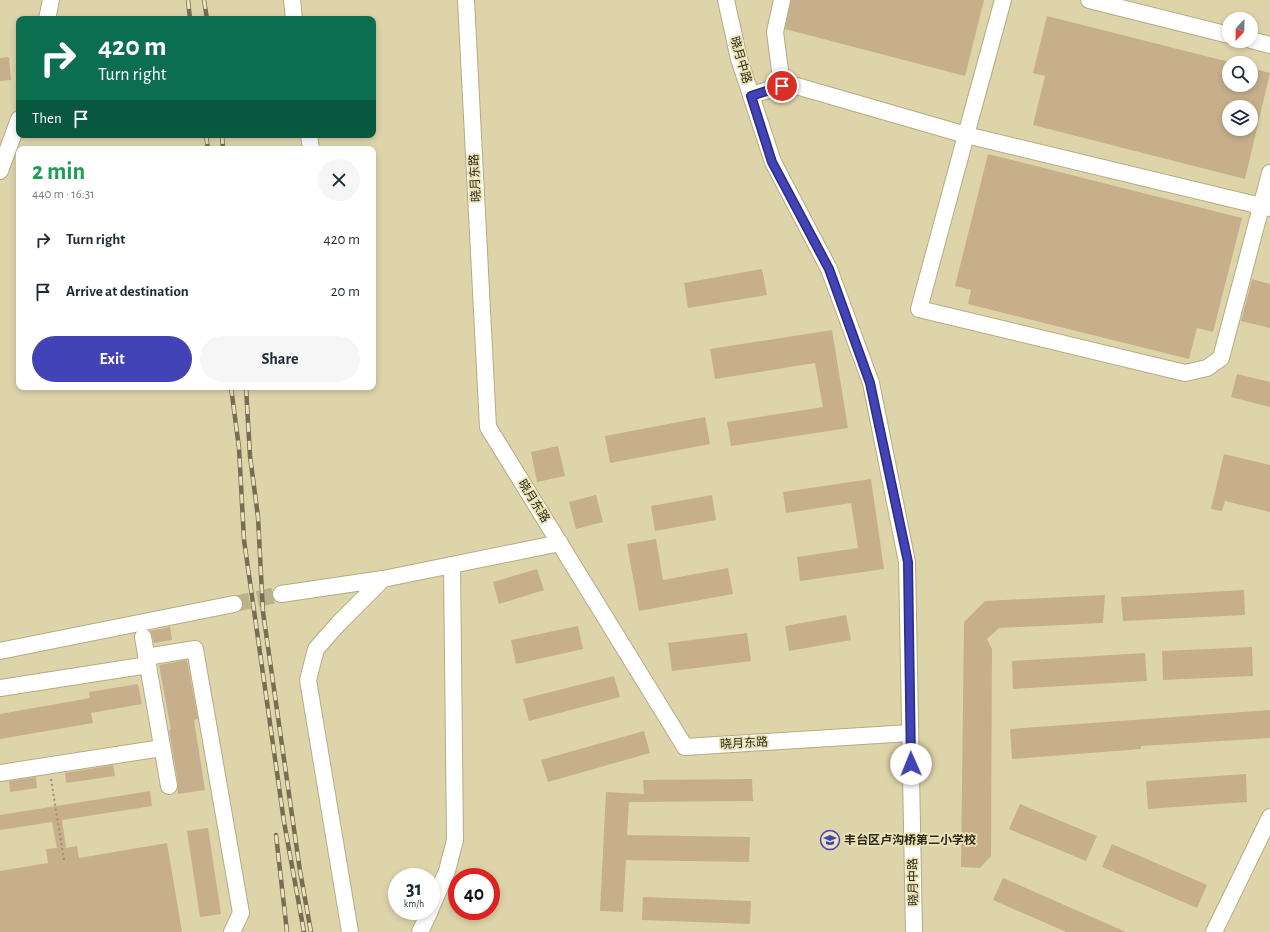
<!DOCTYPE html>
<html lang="en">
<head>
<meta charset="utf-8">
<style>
	body { margin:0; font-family:"Alegreya Sans","Noto Sans SC",sans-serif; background:#f6f6f7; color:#1f2937; height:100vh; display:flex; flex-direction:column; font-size:15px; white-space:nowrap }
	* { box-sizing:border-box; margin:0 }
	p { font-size:13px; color:#747a83 }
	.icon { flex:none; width:22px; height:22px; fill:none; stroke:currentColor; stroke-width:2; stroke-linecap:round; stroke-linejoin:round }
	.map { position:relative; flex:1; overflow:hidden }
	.sheet { position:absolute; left:16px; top:146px; width:360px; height:244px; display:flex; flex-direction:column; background:#fff; border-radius:8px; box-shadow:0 2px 6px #0003 }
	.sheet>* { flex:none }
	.banner { position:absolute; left:16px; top:16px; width:360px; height:122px; border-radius:8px; box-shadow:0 2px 6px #0003; background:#0b6e4f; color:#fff; overflow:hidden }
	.needle { width:26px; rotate:202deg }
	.tools { position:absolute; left:1222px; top:12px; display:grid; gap:8px }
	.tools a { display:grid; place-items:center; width:36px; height:36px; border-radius:50%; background:#fff; box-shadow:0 2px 6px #0003; font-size:20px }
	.speed { position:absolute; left:388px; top:868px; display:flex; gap:8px; font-size:20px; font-weight:700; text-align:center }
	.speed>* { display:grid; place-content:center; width:52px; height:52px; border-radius:50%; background:#fff; box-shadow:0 2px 6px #0003; line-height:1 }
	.speed small { font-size:10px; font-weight:400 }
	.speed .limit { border:6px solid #d22; background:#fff; color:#111 }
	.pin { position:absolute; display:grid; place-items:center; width:34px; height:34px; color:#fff; margin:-17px; border:2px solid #fff; border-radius:50%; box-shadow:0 1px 4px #0007 }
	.me { position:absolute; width:44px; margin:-22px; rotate:359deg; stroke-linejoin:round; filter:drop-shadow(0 0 3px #0008) }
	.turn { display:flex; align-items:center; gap:14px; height:84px; padding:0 16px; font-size:18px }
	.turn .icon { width:52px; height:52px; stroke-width:2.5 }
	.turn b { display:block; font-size:28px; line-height:34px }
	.then { display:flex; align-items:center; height:38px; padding:0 16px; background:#0003; gap:8px; font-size:15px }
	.round { display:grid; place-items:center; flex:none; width:42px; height:42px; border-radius:21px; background:#f6f6f7 }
	.headline { display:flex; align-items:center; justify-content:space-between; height:68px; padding:0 16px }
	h1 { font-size:24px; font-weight:600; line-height:30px; color:#1e9e55 }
	.action { display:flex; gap:8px; margin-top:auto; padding:8px 16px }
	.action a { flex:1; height:46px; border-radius:24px; background:#4343b8; color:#fff; font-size:16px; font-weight:600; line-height:46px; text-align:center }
	.action a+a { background:#f6f6f7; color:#1f2937 }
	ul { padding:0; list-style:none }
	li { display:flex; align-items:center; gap:12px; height:52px; padding:0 16px }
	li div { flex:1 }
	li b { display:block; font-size:15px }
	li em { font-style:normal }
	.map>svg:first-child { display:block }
	.building { fill:#c7af8b; fill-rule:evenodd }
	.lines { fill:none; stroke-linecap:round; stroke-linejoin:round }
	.minor-tunnel { stroke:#bab18d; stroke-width:16; stroke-dasharray:16 8; stroke-linecap:butt }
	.minor-casing { stroke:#b5ab83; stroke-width:18 }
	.path { stroke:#989070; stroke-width:2; stroke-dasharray:2 3; stroke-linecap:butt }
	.minor { stroke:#fff; stroke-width:16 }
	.rail-casing { stroke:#756e54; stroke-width:4.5 }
	.rail { stroke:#ebe2b7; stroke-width:3; stroke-dasharray:9; stroke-linecap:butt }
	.route-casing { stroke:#2c2c78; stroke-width:10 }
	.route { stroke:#4343b8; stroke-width:7 }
	.labels { text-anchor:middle; stroke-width:3.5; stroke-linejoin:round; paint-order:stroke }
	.street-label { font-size:12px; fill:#2b2717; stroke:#ebe2b7 }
	.poi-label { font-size:12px; font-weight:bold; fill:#2b2717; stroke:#ebe2b7; text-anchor:start }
</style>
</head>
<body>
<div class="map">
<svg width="1270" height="932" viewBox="0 0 1270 932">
	<rect width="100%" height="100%" fill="#ded4aa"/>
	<g class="building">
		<polygon points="791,0 984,0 965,76 785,29"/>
		<path d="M1047 16 1229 62V85H1251V68L1270 73 1245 179 1033 125 1045 76 1033 73ZM1229 107H1251V129H1229Z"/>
		<polygon points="9,57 11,80 0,81 0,58"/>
		<polygon points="988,154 1242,218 1213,332 1197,328 1189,359 968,304 971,290 955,286"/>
		<polygon points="762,269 767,295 688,308 684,283"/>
		<polygon points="1252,279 1270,284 1270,328 1241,321"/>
		<polygon points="832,330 848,428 731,446 727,422 823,407 815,363 715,379 710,349"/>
		<polygon points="1237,374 1270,382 1270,407 1231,397"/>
		<polygon points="705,417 710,444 610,463 605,436"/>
		<polygon points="558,446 565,476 537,482 531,452"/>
		<polygon points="1224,454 1270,465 1270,512 1225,501 1222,511 1211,509"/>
		<polygon points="871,479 884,569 800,581 797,557 858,548 851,503 786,513 783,492"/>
		<polygon points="596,495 603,522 576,529 569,502"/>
		<polygon points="712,495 716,520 655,531 651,506"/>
		<polygon points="656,539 663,580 728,568 733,594 639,611 627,544"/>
		<polygon points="537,569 544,590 499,604 493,582"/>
		<polygon points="1244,590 1245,615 1123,621 1121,597"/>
		<polygon points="1105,595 1103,623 999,628 987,639 992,649 991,856 980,868 961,867 964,622 985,601"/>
		<polygon points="846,615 851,640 789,651 785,626"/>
		<polygon points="578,626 583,649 516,664 511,640"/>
		<polygon points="170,627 172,640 154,643 150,631"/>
		<polygon points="747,633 751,661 672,671 668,643"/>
		<polygon points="1252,647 1253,676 1163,680 1162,651"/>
		<polygon points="1145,653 1147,681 1013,689 1012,661"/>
		<polygon points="187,660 198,719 194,720 205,790 178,794 178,784 169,730 171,730 159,665"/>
		<polygon points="614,676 620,697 529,721 523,699"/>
		<polygon points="138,684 142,704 91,713 93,723 0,739 0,714 90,698 89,692"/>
		<polygon points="1270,710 1270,738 1141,746 1141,749 1012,759 1010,729"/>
		<polygon points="644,731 650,753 548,782 541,760"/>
		<polygon points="113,765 115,776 66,783 65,773"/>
		<polygon points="1246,774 1247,802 1148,809 1146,781"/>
		<polygon points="36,777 37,788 10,792 9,781"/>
		<polygon points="752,779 753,801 629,802 627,835 750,837 749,862 626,860 623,912 600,911 606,792 644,794 643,780"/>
		<polygon points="150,791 152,806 62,820 66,848 77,846 79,858 167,843 182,932 0,932 0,871 48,863 46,849 57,848 52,822 0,830 0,815"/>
		<polygon points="1020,804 1097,836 1086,861 1009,829"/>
		<polygon points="208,828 221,914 200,917 187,831"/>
		<polygon points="1112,844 1207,885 1197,908 1102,867"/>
		<polygon points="1003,878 1126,932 1066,932 993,900"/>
		<polygon points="643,897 751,901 750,924 642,920"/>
	</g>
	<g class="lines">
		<polyline class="minor-tunnel" points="234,604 281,594"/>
		<g class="minor-casing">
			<g id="minor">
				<polyline points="292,0 294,19"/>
				<polyline points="466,0 488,427 685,747 910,733"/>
				<polyline points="726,0 739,59 773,162 829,269 871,383 907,562 914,932"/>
				<polyline points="1089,0 1229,35"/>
				<polyline points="47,19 51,0"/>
				<polyline points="1251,40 1270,45"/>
				<polyline points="782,86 793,85 966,135 1003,0"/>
				<polyline points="751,95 782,86 775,32 782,0"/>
				<polyline points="309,135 311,149"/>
				<polyline points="0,171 19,119"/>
				<polyline points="1270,173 1221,358 1207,368 1185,373 919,309 966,135 1261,206 1270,208"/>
				<polyline points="281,594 383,579"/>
				<polyline points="143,637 169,786"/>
				<polyline points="0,651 234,604"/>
				<polyline points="146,657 195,649 241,913 232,932"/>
				<polyline points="0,688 148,665"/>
				<polyline points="0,773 162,748"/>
				<polyline points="431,908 447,871 455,840 452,565"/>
				<polyline points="350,932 308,680 316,649 338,624 383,579 560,543"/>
				<polyline points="420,932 430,911"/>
				<polyline points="1214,932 1270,817"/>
			</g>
		</g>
		<polyline class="path" points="51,779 64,860"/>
		<use href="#minor" class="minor"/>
		<g class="rail-casing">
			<g id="rail">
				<polyline points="188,0 190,19"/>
				<polyline points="204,0 207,19"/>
				<polyline points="206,135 208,149"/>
				<polyline points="222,135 223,149"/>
				<polyline points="231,387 239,448 244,540 284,822 304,932"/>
				<polyline points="246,387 250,456 258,517 263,612 300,871 311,932"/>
				<polyline points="276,835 287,932"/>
			</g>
		</g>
		<use href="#rail" class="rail"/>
	</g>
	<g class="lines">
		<g class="route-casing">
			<polyline id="route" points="782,86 751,96 772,162 829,269 870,383 908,562 911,764"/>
		</g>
		<use href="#route" class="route"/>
	</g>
	<defs>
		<g id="school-ring" transform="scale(1)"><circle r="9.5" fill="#ebe2b7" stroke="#4343b8" stroke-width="1.5"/><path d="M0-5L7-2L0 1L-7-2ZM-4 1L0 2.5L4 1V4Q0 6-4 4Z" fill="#4343b8"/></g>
	</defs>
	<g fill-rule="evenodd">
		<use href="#school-ring" x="830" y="840"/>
	</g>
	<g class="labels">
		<g class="street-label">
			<text transform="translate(741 60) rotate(74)" y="4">晓月中路</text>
			<text transform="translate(475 178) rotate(-93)" y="4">晓月东路</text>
			<text transform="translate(534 501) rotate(58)" y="4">晓月东路</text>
			<text transform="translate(744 743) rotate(-3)" y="4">晓月东路</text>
			<text transform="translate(913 882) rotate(-91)" y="4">晓月中路</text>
		</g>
		<g class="poi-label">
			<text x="844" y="844">丰台区卢沟桥第二小学校</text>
		</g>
	</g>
</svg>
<div class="tools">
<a><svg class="needle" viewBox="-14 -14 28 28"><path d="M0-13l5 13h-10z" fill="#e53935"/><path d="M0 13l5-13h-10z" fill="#747a83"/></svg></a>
<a><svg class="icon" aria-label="search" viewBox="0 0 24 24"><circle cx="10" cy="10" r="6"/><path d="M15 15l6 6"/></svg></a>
<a><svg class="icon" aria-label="layers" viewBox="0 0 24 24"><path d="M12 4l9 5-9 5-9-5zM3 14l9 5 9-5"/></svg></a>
</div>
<div class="speed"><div>31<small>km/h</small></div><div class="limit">40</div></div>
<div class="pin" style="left:782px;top:86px;background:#d93025"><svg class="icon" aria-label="arrive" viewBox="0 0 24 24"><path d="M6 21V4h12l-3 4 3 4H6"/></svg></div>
<svg class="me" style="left:911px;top:764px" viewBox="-20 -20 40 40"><circle r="19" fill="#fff"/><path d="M0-13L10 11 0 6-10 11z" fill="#4343b8"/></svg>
<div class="banner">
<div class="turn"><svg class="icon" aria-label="right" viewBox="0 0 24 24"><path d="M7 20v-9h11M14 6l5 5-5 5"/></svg><div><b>420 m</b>Turn right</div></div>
<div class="then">Then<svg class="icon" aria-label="arrive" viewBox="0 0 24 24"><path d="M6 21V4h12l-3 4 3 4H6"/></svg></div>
</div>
<section class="sheet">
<div class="headline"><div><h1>2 min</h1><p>440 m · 16:31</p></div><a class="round"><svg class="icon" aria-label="close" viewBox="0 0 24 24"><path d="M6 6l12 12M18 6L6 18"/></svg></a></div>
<ul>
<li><svg class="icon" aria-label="right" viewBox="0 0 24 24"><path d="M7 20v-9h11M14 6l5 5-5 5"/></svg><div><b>Turn right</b></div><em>420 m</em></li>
<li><svg class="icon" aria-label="arrive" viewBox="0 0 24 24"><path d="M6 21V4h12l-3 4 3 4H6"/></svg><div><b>Arrive at destination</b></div><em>20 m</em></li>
</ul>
<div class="action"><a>Exit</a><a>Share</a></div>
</section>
</div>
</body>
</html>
